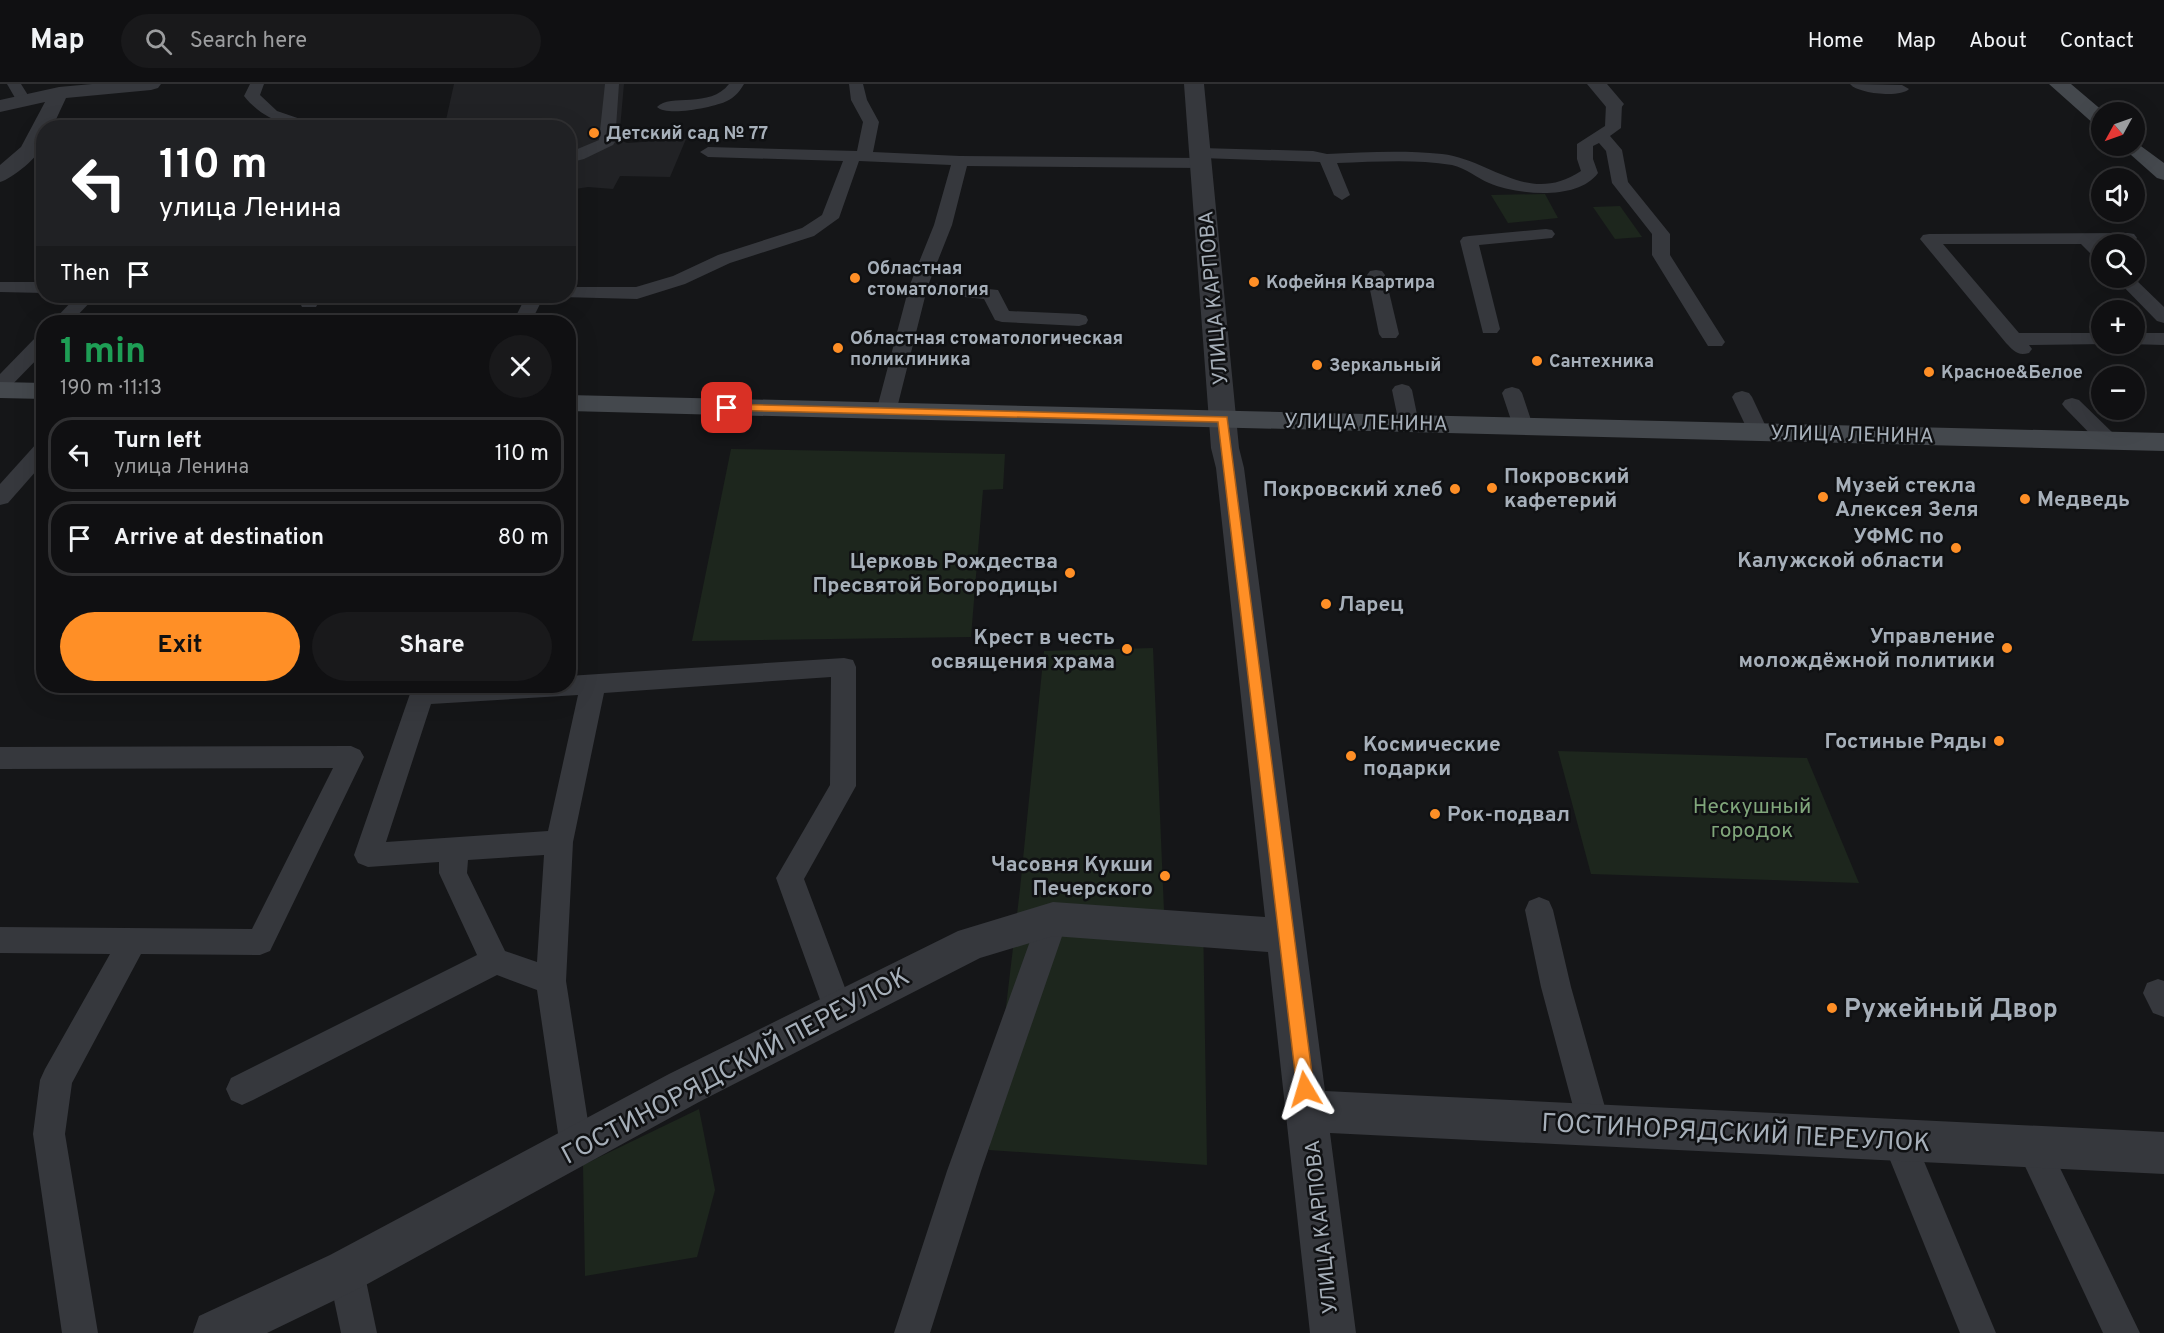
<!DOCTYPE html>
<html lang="en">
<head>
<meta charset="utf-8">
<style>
	body { margin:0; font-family:Overpass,sans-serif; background:#19191b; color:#f1f3f6; height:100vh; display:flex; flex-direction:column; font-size:22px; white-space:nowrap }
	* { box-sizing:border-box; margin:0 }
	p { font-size:20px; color:#9c9d9f }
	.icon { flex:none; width:33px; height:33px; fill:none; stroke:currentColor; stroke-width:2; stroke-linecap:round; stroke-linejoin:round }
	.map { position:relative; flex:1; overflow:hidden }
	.side { position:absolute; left:36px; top:231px; width:540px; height:378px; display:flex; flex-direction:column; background:#101012; border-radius:24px; box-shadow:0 6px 24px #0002,0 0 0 2px #303032 }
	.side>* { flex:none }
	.top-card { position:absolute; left:36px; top:36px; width:540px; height:183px; border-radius:24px; box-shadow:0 6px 24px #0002,0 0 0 2px #303032; background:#202124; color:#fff; overflow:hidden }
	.needle { width:39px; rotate:230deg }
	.fabs { position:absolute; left:2091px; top:18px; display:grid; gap:12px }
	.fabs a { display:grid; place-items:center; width:54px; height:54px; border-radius:50%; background:#101012; box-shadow:0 6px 24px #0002,0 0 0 2px #303032; font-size:30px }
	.pin { position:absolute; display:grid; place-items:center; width:51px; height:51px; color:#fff; margin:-26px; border-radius:12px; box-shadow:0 3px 9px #0006 }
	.me { position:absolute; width:66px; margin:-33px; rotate:353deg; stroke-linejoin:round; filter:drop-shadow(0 0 4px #0008) }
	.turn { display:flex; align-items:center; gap:21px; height:126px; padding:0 24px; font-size:27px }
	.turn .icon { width:78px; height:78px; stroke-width:2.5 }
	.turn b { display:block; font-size:42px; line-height:51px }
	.then { display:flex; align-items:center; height:57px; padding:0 24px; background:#0003; gap:12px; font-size:22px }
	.round { display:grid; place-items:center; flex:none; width:63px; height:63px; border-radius:32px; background:#19191b }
	.summary { display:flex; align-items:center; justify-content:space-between; height:102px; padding:0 24px }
	h1 { font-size:36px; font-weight:700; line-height:45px; color:#1e9e55 }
	.primary-button { display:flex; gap:12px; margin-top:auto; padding:12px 24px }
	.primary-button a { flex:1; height:69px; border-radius:36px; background:#ff8f26; color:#111; font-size:24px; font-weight:700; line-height:69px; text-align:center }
	.primary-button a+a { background:#19191b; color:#f1f3f6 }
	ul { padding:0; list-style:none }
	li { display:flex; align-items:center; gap:18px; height:75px; margin:0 12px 9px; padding:0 12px; border:3px solid #303032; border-radius:24px }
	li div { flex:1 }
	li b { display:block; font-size:22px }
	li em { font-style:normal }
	header { display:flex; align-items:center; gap:36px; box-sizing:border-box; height:84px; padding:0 30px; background:#101012; border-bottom:2px solid #303032 }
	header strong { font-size:28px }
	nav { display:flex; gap:33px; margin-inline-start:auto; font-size:21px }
	.search { width:420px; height:54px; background:#19191b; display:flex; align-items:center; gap:15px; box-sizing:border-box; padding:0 21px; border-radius:33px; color:#9c9d9f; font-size:22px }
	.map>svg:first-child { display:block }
	.built { fill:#212225 }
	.green { fill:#1d261d }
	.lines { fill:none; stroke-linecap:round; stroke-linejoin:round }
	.service { fill:#36383d; fill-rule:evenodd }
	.minor { fill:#36383d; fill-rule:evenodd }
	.secondary { fill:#44484d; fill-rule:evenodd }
	.route { fill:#ff8f26; stroke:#a65d19; stroke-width:1.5 }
	.poi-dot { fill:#ff8f26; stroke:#101113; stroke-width:2 }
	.labels { text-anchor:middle; stroke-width:5; stroke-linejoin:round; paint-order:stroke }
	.far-poi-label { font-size:18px; font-weight:bold; fill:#a6afb9; stroke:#101113; text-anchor:start }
	.street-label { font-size:21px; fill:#a6afb9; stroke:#101113 }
	.poi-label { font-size:21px; font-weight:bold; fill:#a6afb9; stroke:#101113; text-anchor:end }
	.park-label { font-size:21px; fill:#80a67b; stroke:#101113 }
	.near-poi-label { font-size:26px; font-weight:bold; fill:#a6afb9; stroke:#101113; text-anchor:start }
	.near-street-label { font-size:26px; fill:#a6afb9; stroke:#101113 }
</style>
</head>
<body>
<header>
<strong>Map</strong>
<div class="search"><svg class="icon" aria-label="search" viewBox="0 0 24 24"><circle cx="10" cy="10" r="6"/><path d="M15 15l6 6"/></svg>Search here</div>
<nav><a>Home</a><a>Map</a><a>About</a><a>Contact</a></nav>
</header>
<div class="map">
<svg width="2164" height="1249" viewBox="0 0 2164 1249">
	<rect width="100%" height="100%" fill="#151618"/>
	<polygon class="built" points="454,0 624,0 619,56 627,59 686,55 670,93 620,92 613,105 588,103 569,106 568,44 361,44 446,36"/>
	<g class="green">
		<polygon points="1545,110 1558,134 1508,139 1491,111"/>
		<polygon points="1620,122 1642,153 1615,155 1593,123"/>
		<polygon points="731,365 1005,370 1003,405 983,406 971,553 692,557"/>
		<polygon points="1153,564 1164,827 1203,830 1207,1081 989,1066 1020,805 1044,567"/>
		<polygon points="1558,667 1807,674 1859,799 1591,790"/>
		<polygon points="699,1025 715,1106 697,1173 585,1192 583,1081"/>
	</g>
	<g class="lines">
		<g class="service">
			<polygon points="7,0 21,0 31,16 28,19 18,19"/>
			<path d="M250 0H264L260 11 277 27 318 41 319 44C290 44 264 37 244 12Z"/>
			<polygon points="605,0 619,0 615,58 613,61 584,75 568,79 568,69 599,56"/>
			<path d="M729 0H744C740 7 735 13 727 17 715 23 667 33 657 23 670 9 710 25 729 0Z"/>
			<polygon points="849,0 863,0 867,16 879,38 873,68 960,72 1201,74 1209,79 1201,84 967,82 952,141 929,199 998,206 1009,227 1079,230 1086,232 1088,236 1086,240 1079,242 1002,238 995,236 984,215 926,209 896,328 893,333 886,334 879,333 876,328 909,203 934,141 951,81 859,77 839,134 814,152 730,179 685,200 637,215 561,213 568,212 568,203 636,203 673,192 718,171 802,144 822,131 843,77 708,73 700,68 708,63 857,67 863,38 851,16"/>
			<path d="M1850 0 1902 1 1909 5C1901 14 1858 10 1850 0Z"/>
			<path d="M1614 15 1622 20 1621 44 1610 52 1622 66 1628 98 1670 150V171L1725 258 1722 262H1708L1652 171V150L1612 99 1606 67 1599 59 1593 62V75L1598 89C1578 117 1517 111 1489 99 1477 94 1466 84 1452 81 1414 75 1375 78 1337 79L1350 111 1342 116 1334 111 1320 78 1201 74 1193 69 1201 64 1313 67 1327 70C1365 68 1404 66 1442 70 1492 76 1528 122 1581 87L1577 75V60L1605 42 1606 20Z"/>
			<polygon points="1546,145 1552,146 1555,150 1552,154 1479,161 1500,245 1497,249 1483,249 1460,157 1463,153 1469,152"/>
			<path d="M2128 149 2134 150 2137 154 2134 158 2101 160 2102 176 2096 175 2081 160H1943L2019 249H2102V260H2107L2029 261 2032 265 2029 269C2017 272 2014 267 2006 259L1920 155 1923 151 1929 150Z"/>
			<polygon points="1376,186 1382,187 1385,191 1399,250 1396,254 1382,254 1379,250 1367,191 1370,187"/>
			<polygon points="2115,194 2134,194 2164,223 2164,239 2157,237"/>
			<polygon points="0,198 44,198 44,209 0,208"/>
			<polygon points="77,212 96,212 71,238 52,238"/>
			<polygon points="304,212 322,212 316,223 302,223 300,219"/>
			<polygon points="526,212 544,212 531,238 513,238"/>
			<polygon points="2134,249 2164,249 2164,261 2129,260 2134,260"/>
			<polygon points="44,250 44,268 7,306 0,308 0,290 37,252"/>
			<polygon points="1402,300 1409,302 1412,306 1419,340 1416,345 1409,346 1402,345 1399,340 1392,306 1395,302"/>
			<polygon points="1512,303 1519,305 1522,309 1533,342 1530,347 1523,349 1516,347 1513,342 1502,309 1505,305"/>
			<polygon points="1742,307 1749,309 1752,313 1768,347 1765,352 1758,354 1751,352 1748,347 1732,313 1735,309"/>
			<polygon points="2072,314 2079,316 2115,351 2118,356 2115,361 2108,363 2101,361 2065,324 2062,320 2065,316"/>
			<polygon points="44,357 44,378 8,419 0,421 0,400 37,359"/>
			<path d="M844 574 853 576 856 583V702L804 795 853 925 849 935 838 939 827 935 776 794 830 701 831 593 604 609 573 758 566 897 592 1063 588 1075 576 1079 564 1075 560 1063 537 906 497 891 253 1016 242 1021 231 1016 226 1005 231 994 477 871 439 789V778L368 783 358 779 354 771 412 604 420 602H568V592ZM578 611 548 747 386 758 431 620ZM544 771 537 878 505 867 467 789 468 776Z"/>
			<polygon points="351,662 360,666 364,673 270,867 260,871 141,870 72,999 65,1050 98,1249 62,1249 33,1050 40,996 45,985 110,870 0,869 0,843 252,845 333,684 0,685 0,663"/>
			<polygon points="1539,813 1549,817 1553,826 1571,903 1610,1041 1606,1052 1594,1057 1582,1052 1578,1041 1541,903 1525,826 1529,817"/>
			<polygon points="1053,822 1063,826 1068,835 981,1087 930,1249 894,1249 947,1087 1038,835 1043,826"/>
			<polygon points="2158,895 2164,897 2164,933 2153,929 2143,909 2147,899"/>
			<polygon points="1898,1040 1910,1044 1996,1249 1960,1249 1882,1056 1886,1044"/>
			<polygon points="2032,1047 2044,1051 2140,1249 2103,1249 2016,1063 2020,1051"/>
			<polygon points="346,1169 358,1175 364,1187 377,1249 341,1249 328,1187 334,1175"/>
		</g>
		<g class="minor">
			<path d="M92 0H161L158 4 151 6 66 14 52 44H44C44 48 44 54 44 59 41 71 12 95 0 98V81L21 63 45 18 0 28V16L59 3Z"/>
			<polygon points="1184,0 1204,0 1239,364 1244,384 1325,1007 2164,1048 2164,1090 1330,1049 1356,1249 1310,1249 1268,868 1053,852 980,874 699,1018 362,1203 267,1249 193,1249 199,1232 330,1171 669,990 958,847 1053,818 1265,833 1216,384 1211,364"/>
			<polygon points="1587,0 1607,0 1624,20 1621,24 1607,24"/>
		</g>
		<g class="secondary">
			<polygon points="2049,0 2071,0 2104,28 2102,28 2102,43 2095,41"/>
			<polygon points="2134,57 2164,79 2164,96 2157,94 2121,62 2134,62"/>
			<polygon points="0,298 44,299 44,315 0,314"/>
			<polygon points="568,311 2164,349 2164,367 568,327"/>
		</g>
	</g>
	<polygon class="route" points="727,320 1227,333 1314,1005 1311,1011 1305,1013 1299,1011 1297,1005 1218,338 723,326 723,321"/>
	<g class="poi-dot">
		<circle cx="594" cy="49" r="6"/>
		<circle cx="855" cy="194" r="6"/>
		<circle cx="1254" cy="198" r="6"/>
		<circle cx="838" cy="264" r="6"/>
		<circle cx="1537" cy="277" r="6"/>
		<circle cx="1317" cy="281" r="6"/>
		<circle cx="1929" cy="288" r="6"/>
		<circle cx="1492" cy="404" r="6"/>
		<circle cx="1455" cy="405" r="6"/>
		<circle cx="1823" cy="413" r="6"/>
		<circle cx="2025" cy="415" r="6"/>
		<circle cx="1956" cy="464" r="6"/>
		<circle cx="1070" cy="489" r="6"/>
		<circle cx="1326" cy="520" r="6"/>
		<circle cx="2007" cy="564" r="6"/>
		<circle cx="1127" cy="565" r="6"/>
		<circle cx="1999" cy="657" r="6"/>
		<circle cx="1351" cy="672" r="6"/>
		<circle cx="1435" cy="730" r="6"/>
		<circle cx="1165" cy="792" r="6"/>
		<circle cx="1832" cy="924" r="6"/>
	</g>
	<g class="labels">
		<g class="far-poi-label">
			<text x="606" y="55">Детский сад № 77</text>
			<text x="867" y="190">Областная<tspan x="867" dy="21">стоматология</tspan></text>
			<text x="1266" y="204">Кофейня Квартира</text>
			<text x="850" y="260">Областная стоматологическая<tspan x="850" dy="21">поликлиника</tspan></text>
			<text x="1549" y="283">Сантехника</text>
			<text x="1329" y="287">Зеркальный</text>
			<text x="1941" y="294">Красное&amp;Белое</text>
		</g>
		<g class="street-label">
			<text transform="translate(1213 214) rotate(-95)" y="7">УЛИЦА КАРПОВА</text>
			<text transform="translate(1366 338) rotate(1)" y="7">УЛИЦА ЛЕНИНА</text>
			<text transform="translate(1852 350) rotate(1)" y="7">УЛИЦА ЛЕНИНА</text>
			<text transform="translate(1321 1143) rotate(-96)" y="7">УЛИЦА КАРПОВА</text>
		</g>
		<g class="poi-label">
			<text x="1504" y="399" text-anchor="start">Покровский<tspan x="1504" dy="24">кафетерий</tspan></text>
			<text x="1835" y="408" text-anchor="start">Музей стекла<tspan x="1835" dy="24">Алексея Зеля</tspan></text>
			<text x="1443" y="412">Покровский хлеб</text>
			<text x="2037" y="422" text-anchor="start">Медведь</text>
			<text x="1944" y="459">УФМС по<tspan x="1944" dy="24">Калужской области</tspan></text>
			<text x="1058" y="484">Церковь Рождества<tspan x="1058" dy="24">Пресвятой Богородицы</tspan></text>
			<text x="1338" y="527" text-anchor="start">Ларец</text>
			<text x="1995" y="559">Управление<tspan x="1995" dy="24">молождёжной политики</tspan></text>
			<text x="1115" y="560">Крест в честь<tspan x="1115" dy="24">освящения храма</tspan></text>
			<text x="1987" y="664">Гостиные Ряды</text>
			<text x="1363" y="667" text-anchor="start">Космические<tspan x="1363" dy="24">подарки</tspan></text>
			<text x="1447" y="737" text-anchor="start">Рок-подвал</text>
			<text x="1153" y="787">Часовня Кукши<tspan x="1153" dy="24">Печерского</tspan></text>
		</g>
		<g class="park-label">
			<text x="1752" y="729">Нескушный<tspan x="1752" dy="24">городок</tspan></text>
		</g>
		<g class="near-poi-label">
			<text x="1844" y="933">Ружейный Двор</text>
		</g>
		<g class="near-street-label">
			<text transform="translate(735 981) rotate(-28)" y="9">ГОСТИНОРЯДСКИЙ ПЕРЕУЛОК</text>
			<text transform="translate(1736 1048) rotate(3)" y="9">ГОСТИНОРЯДСКИЙ ПЕРЕУЛОК</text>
		</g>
	</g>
</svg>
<div class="fabs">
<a><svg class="needle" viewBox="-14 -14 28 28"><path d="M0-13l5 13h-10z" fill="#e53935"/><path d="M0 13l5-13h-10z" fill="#9c9d9f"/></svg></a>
<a><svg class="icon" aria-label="sound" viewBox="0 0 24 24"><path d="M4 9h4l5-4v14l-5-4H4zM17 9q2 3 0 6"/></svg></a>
<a><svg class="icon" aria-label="search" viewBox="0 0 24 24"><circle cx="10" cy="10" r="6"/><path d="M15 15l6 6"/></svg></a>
<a>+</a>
<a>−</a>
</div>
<div class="pin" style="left:727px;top:324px;background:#d93025"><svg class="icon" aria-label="arrive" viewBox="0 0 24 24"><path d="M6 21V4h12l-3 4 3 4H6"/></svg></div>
<svg class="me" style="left:1305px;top:1005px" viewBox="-20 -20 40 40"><path d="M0-17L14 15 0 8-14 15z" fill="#ff8f26" stroke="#fff" stroke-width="4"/></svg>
<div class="top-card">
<div class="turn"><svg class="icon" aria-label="left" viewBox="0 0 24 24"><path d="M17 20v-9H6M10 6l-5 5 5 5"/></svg><div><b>110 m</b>улица Ленина</div></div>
<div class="then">Then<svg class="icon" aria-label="arrive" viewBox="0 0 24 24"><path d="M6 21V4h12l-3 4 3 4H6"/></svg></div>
</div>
<section class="side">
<div class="summary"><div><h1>1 min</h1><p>190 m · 11:13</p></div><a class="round"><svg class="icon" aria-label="close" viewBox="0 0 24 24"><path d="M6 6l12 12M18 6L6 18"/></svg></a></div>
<ul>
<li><svg class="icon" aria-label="left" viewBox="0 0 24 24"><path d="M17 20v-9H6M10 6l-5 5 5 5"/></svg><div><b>Turn left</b><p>улица Ленина</p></div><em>110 m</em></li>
<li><svg class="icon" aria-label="arrive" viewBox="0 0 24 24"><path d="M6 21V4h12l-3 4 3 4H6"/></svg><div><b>Arrive at destination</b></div><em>80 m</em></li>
</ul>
<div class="primary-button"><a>Exit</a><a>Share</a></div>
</section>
</div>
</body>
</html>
